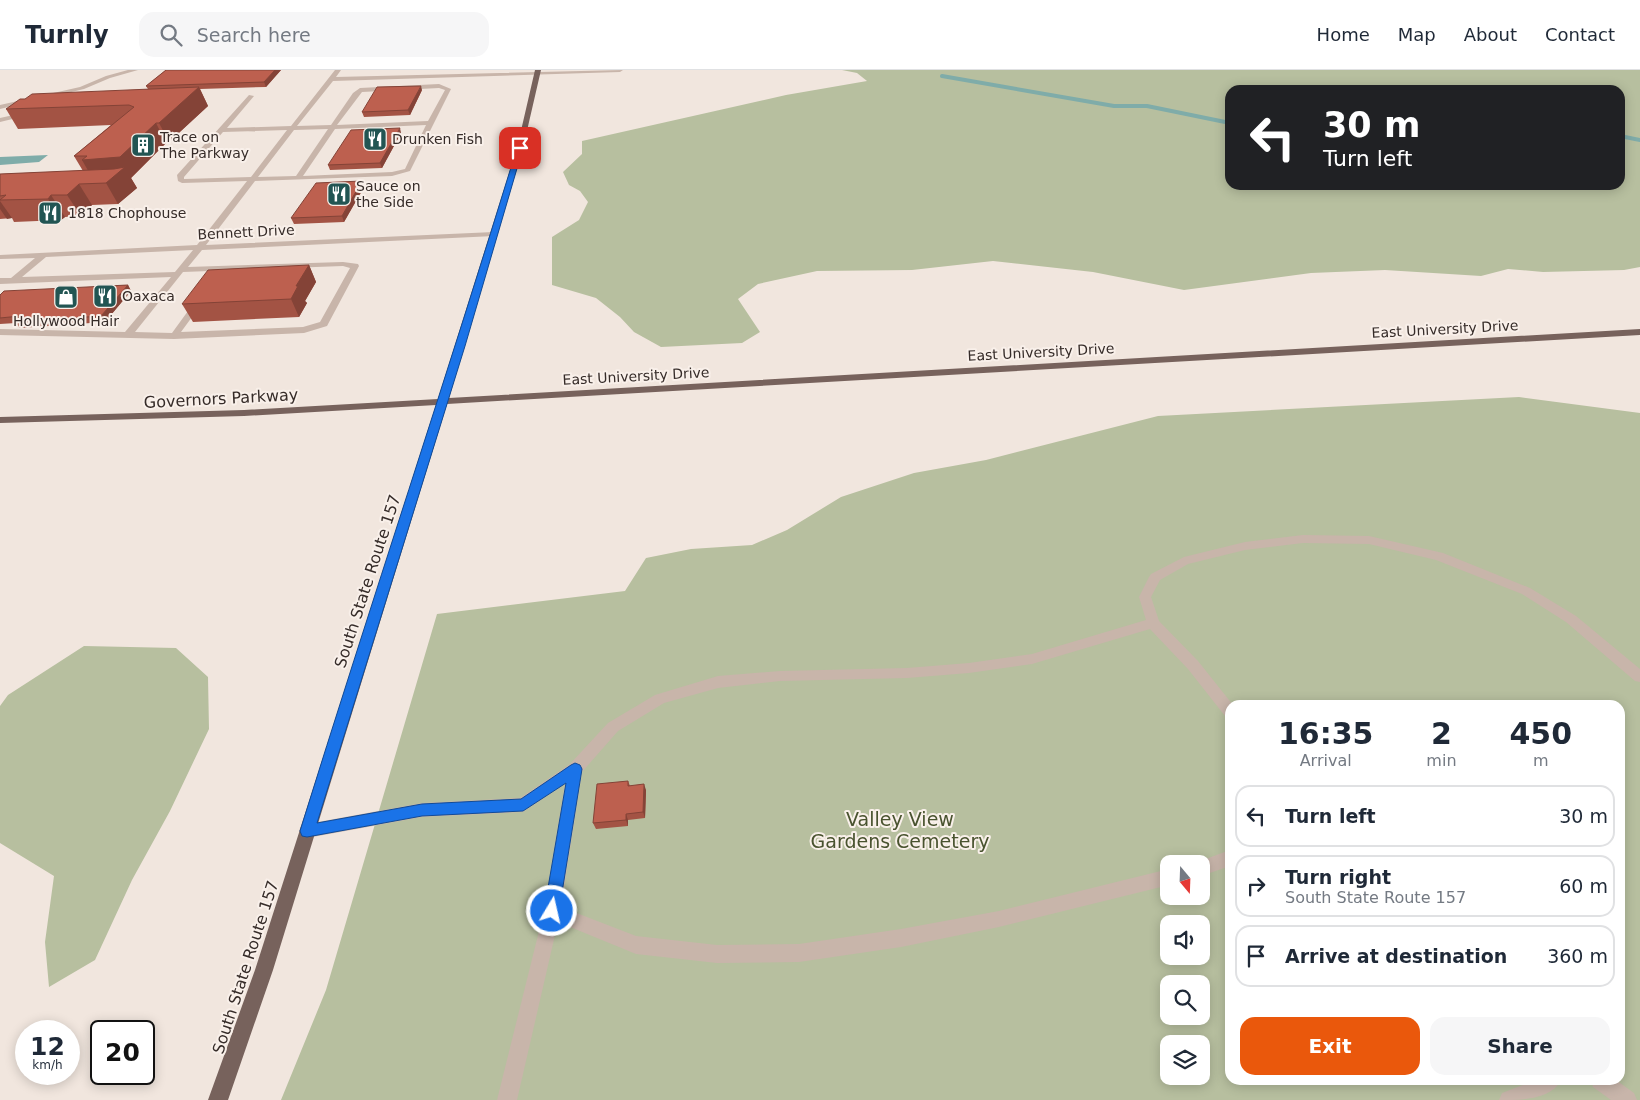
<!DOCTYPE html>
<html lang="en">
<head>
<meta charset="utf-8">
<style>
	body { margin:0; font-family:"DejaVu Sans",sans-serif; background:#f6f6f7; color:#1f2937; height:100vh; display:flex; flex-direction:column; font-size:19px; white-space:nowrap }
	* { box-sizing:border-box; margin:0 }
	p { font-size:16px; color:#747a83 }
	.icon { flex:none; width:28px; height:28px; fill:none; stroke:currentColor; stroke-width:2; stroke-linecap:round; stroke-linejoin:round }
	.map { position:relative; flex:1; overflow:hidden }
	.side { position:absolute; left:1225px; top:630px; width:400px; height:385px; display:flex; flex-direction:column; background:#fff; border-radius:15px; box-shadow:0 2px 12px #0003 }
	.side>* { flex:none }
	.top-card { position:absolute; left:1225px; top:15px; width:400px; height:105px; border-radius:15px; box-shadow:0 2px 12px #0003; background:#202124; color:#fff; overflow:hidden }
	.needle { width:32px; rotate:161deg }
	.fabs { position:absolute; left:1160px; top:785px; display:grid; gap:10px }
	.fabs a { display:grid; place-items:center; width:50px; height:50px; border-radius:10px; background:#fff; box-shadow:0 2px 12px #0003; font-size:25px }
	.speed { position:absolute; left:15px; top:950px; display:flex; gap:10px; font-size:25px; font-weight:700; text-align:center }
	.speed>* { display:grid; place-content:center; width:65px; height:65px; border-radius:50%; background:#fff; box-shadow:0 2px 12px #0003; line-height:1 }
	.speed small { font-size:12px; font-weight:400 }
	.speed .limit { border:2px solid #111; border-radius:8px; background:#fff; color:#111 }
	.pin { position:absolute; display:grid; place-items:center; width:42px; height:42px; color:#fff; margin:-21px; border-radius:10px; box-shadow:0 2px 8px #0006 }
	.me { position:absolute; width:55px; margin:-28px; rotate:9deg; stroke-linejoin:round; filter:drop-shadow(0 0 4px #0008) }
	.turn { display:flex; align-items:center; gap:18px; height:105px; padding:0 15px; font-size:22px }
	.turn .icon { width:65px; height:65px; stroke-width:2.5 }
	.turn b { display:block; font-size:35px; line-height:42px }
	.eta { display:flex; justify-content:space-evenly; align-items:center; height:85px; text-align:center }
	.eta b { font-size:30px; font-weight:700; line-height:35px }
	.action { display:flex; gap:10px; margin-top:auto; padding:10px 15px }
	.action a { flex:1; height:58px; border-radius:15px; background:#ea580c; color:#fff; font-size:20px; font-weight:700; line-height:58px; text-align:center }
	.action a+a { background:#f6f6f7; color:#1f2937 }
	ul { padding:0; list-style:none }
	li { display:flex; align-items:center; gap:15px; height:62px; margin:0 10px 8px; padding:0 5px; border:2px solid #e0e1e3; border-radius:15px }
	li div { flex:1 }
	li b { display:block; font-size:19px }
	li em { font-style:normal }
	header { display:flex; align-items:center; gap:30px; box-sizing:border-box; height:70px; padding:0 25px; background:#fff; border-bottom:1px solid #e0e1e3 }
	header strong { font-size:24px }
	nav { display:flex; gap:28px; margin-inline-start:auto; font-size:18px }
	.search { width:350px; height:45px; background:#f6f6f7; display:flex; align-items:center; gap:12px; box-sizing:border-box; padding:0 18px; border-radius:15px; color:#747a83; font-size:19px }
	.map>svg:first-child { display:block }
	.green { fill:#b7bf9f; fill-rule:evenodd }
	.water { fill:#7faca9 }
	.lines { fill:none; stroke-linecap:round; stroke-linejoin:round }
	.stream { stroke:#7faca9; stroke-width:4 }
	.minor { fill:#c8b5aa; fill-rule:evenodd }
	.major { fill:#77625c; fill-rule:evenodd }
	.wall { fill:#a35344 }
	.shaded-wall { fill:#844337 }
	.building { fill:#bd604f; stroke:#844337 }
	.route { fill:#1a73e8; stroke:#114b97 }
	.labels { text-anchor:middle; stroke-width:4; stroke-linejoin:round; paint-order:stroke }
	.far-poi-label { font-size:14px; fill:#362c29; stroke:#f9f0ea; text-anchor:start }
	.far-street-label { font-size:14px; fill:#362c29; stroke:#f9f0ea }
	.street-label { font-size:16px; fill:#362c29; stroke:#f9f0ea }
	.near-park-label { font-size:19px; fill:#49532f; stroke:#f9f0ea }
</style>
</head>
<body>
<header>
<strong>Turnly</strong>
<div class="search"><svg class="icon" aria-label="search" viewBox="0 0 24 24"><circle cx="10" cy="10" r="6"/><path d="M15 15l6 6"/></svg>Search here</div>
<nav><a>Home</a><a>Map</a><a>About</a><a>Contact</a></nav>
</header>
<div class="map">
<svg width="1640" height="1030" viewBox="0 0 1640 1030">
	<rect width="100%" height="100%" fill="#f1e6de"/>
	<g class="green">
		<path d="M842 0H1640V197L1624 200 1543 202 1508 199 1481 206 1385 200 1311 203 1184 220 1093 202 993 191 912 200 817 201 758 214 738 229 760 262 742 273 661 277 634 262 620 247 596 228 552 215V167L579 150 588 132 580 121 569 115 563 102 582 84V71L786 25 867 11 857 3ZM1230 20H1620V115H1230Z"/>
		<path d="M1519 327 1640 343V1030H281L326 920 437 544 625 521 646 488 691 479 752 475 787 460 841 427 914 403 986 390 1158 346ZM1230 635H1620V1010H1230ZM1169 794H1201V826H1169ZM1169 854H1201V886H1169ZM1169 914H1201V946H1169ZM1169 974H1201V1006H1169Z"/>
		<polygon points="84,576 176,578 208,607 209,659 170,741 132,810 95,890 49,917 45,872 54,806 0,773 0,636 8,625"/>
	</g>
	<polygon class="water" points="48,85 39,92 0,95 0,87"/>
	<g class="lines">
		<g class="stream">
			<polyline points="942,6 1114,36 1147,36 1230,53"/>
			<polyline points="1620,66 1640,70"/>
		</g>
		<g class="minor">
			<polygon points="128,0 138,0 110,8 84,19 0,39 0,35 80,17 106,6"/>
			<path d="M335 0H341L336 7 623 0 620 2 333 11 297 56 331 55 353 23 360 18 439 14 451 19 410 101 392 106 255 111 206 175 494 162 498 164 494 166 202 180 188 197 343 192 358 194 359 196 327 256 304 263 174 269 0 265V259L125 262 171 207 0 214V208H11L35 188 0 189V185L197 175 247 111 182 113 178 111 177 105 249 25 254 26 227 58 291 56ZM439 18 445 20 428 51 337 55 362 22ZM426 55 405 99 392 102 303 106 335 59ZM328 59 296 106 258 107 294 60ZM287 60 251 107 184 109V107L223 62ZM193 180 175 202 22 207 46 187ZM343 196 350 198 320 252 303 257 181 262 203 232 199 229 196 230 172 263 135 262 183 202Z"/>
			<polygon points="27,42 30,44 29,45 0,52 0,48"/>
			<polygon points="1303,465 1369,466 1443,483 1530,518 1576,546 1640,599 1640,612 1635,611 1566,552 1522,524 1436,490 1369,474 1303,473 1245,480 1188,494 1160,510 1151,527 1159,551 1198,591 1233,635 1230,635 1230,648 1225,646 1188,599 1150,559 1032,594 969,603 907,608 780,611 718,618 664,633 618,661 582,702 561,837 636,866 717,875 799,874 901,859 999,841 1169,799 1169,815 999,857 901,877 799,892 717,893 636,884 558,852 517,1030 497,1030 544,841 565,714 523,742 422,747 307,768 301,766 299,761 301,756 307,754 422,733 520,728 570,694 608,653 655,625 718,606 780,601 907,598 969,593 1032,584 1146,550 1139,527 1149,507 1151,504 1184,487 1245,472"/>
			<polygon points="1230,780 1230,796 1201,806 1201,794 1195,793"/>
			<path d="M1536 1010H1561C1551 1030 1521 1030 1499 1030L1502 1023Z"/>
			<polygon points="1591,1010 1616,1010 1634,1023 1637,1030 1611,1030 1593,1017"/>
		</g>
		<polygon class="major" points="535,0 541,0 523,78 449,328 1640,259 1640,265 447,334 273,900 228,1030 208,1030 255,900 436,335 244,346 0,353 0,347 244,340 438,329 517,78"/>
	</g>
	<g class="wall">
		<polygon points="166,0 281,0 266,17 200,19 208,36 169,72 166,73 131,108 137,118 118,134 92,135 81,146 65,147 61,150 14,152 12,148 0,149 0,104 83,101 74,86 111,55 18,59 6,39 148,19 146,16"/>
		<polygon points="422,20 410,45 364,47 362,42"/>
		<polygon points="401,63 382,98 330,100 328,95"/>
		<polygon points="362,111 364,117 344,152 294,154 291,148"/>
		<polygon points="309,195 316,212 305,231 307,233 299,247 193,252 182,234"/>
		<polygon points="128,215 131,221 105,252 20,258 16,253 0,254 0,225"/>
		<polygon points="628,711 630,716 646,720 645,748 628,750 628,756 596,759 593,753"/>
	</g>
	<g class="shaded-wall">
		<polygon points="275,0 281,0 266,17 264,12"/>
		<polygon points="421,16 422,20 410,45 408,40"/>
		<polygon points="199,17 208,36 169,72 159,53"/>
		<polygon points="156,53 166,73 131,108 137,118 118,134 106,113 94,111 82,90"/>
		<polygon points="400,58 401,63 382,98 380,93"/>
		<polygon points="362,111 364,117 344,152 342,146"/>
		<polygon points="79,114 92,135 81,146 67,125"/>
		<polygon points="51,125 65,147 61,150 48,129"/>
		<polygon points="0,131 12,148 7,149 0,139"/>
		<polygon points="309,195 316,212 305,231 307,233 299,247 291,229 296,216"/>
		<polygon points="128,215 131,221 105,252 101,246"/>
		<polygon points="644,714 646,720 645,748 643,742"/>
		<polygon points="626,744 628,750 628,756 626,750"/>
	</g>
	<g class="building">
		<polygon points="166,0 275,0 264,12 146,16"/>
		<polygon points="421,16 408,40 362,42 377,17"/>
		<polygon points="199,17 159,53 156,53 120,87 82,90 87,86 74,86 134,37 129,35 6,39 20,29 25,29 32,24"/>
		<polygon points="400,58 380,93 328,95 351,60"/>
		<polygon points="125,97 106,113 79,114 67,125 51,125 48,129 0,130 6,125 0,126 0,104 114,99"/>
		<polygon points="362,111 342,146 291,148 316,113"/>
		<polygon points="309,195 296,216 298,216 291,229 182,234 208,200"/>
		<polygon points="128,215 101,246 15,252 20,246 0,248 0,225 4,221"/>
		<polygon points="628,711 628,716 644,714 643,742 626,744 626,750 593,753 597,714"/>
	</g>
	<path class="route" d="M520 76 523 78 465 276 317 753 422 734 521 729 571 695 575 693 580 695 582 699 559 841 557 846 552 848 546 846 544 841 566 713 523 741 422 746 307 767 302 766 300 761C371 533 447 306 517 78Z"/>
	<defs>
		<g id="restaurant-square" transform="scale(1.25)"><rect x="-9" y="-9" width="18" height="18" rx="4" fill="#225553" stroke="#f9f0ea"/><path d="M-5-6h1v4h1v-4h1v4h1v-4h1v5L-1.5 .5V6h-2V.5L-5-1ZM5-6V6H3V1.5H1.5Q1.5-4 5-6Z" fill="#fff"/></g>
		<g id="building-square" transform="scale(1.25)"><rect x="-9" y="-9" width="18" height="18" rx="4" fill="#225553" stroke="#f9f0ea"/><path d="M-4-6H4V6H1V3H-1V6H-4ZM-2.5-4.3h1.7v1.8h-1.7ZM.8-4.3h1.7v1.8H.8ZM-2.5-1h1.7V.8h-1.7ZM.8-1h1.7V.8H.8Z" fill="#fff"/></g>
		<g id="shop-square" transform="scale(1.25)"><rect x="-9" y="-9" width="18" height="18" rx="4" fill="#225553" stroke="#f9f0ea"/><path d="M-5-2.5h2.3a2.7 3.5 0 0 1 5.4 0H5L5.5 6h-11ZM-1.5-2.5h3a1.5 2.3 0 0 0-3 0Z" fill="#fff"/></g>
	</defs>
	<g fill-rule="evenodd">
		<use href="#restaurant-square" x="375" y="69"/>
		<use href="#building-square" x="143" y="75"/>
		<use href="#restaurant-square" x="339" y="124"/>
		<use href="#restaurant-square" x="50" y="143"/>
		<use href="#restaurant-square" x="105" y="226"/>
		<use href="#shop-square" x="66" y="227"/>
	</g>
	<g class="labels">
		<g class="far-poi-label">
			<text x="160" y="72">Trace on<tspan x="160" dy="16">The Parkway</tspan></text>
			<text x="392" y="74">Drunken Fish</text>
			<text x="356" y="121">Sauce on<tspan x="356" dy="16">the Side</tspan></text>
			<text x="68" y="148">1818 Chophouse</text>
			<text x="122" y="231">Oaxaca</text>
			<text x="66" y="256" text-anchor="middle">Hollywood Hair</text>
		</g>
		<g class="far-street-label">
			<text transform="translate(246 162) rotate(-3)" y="5">Bennett Drive</text>
			<text transform="translate(1445 259) rotate(-3)" y="5">East University Drive</text>
			<text transform="translate(1041 282) rotate(-3)" y="5">East University Drive</text>
			<text transform="translate(636 306) rotate(-3)" y="5">East University Drive</text>
		</g>
		<g class="street-label">
			<text transform="translate(221 328) rotate(-3)" y="6">Governors Parkway</text>
			<text transform="translate(367 511) rotate(-72)" y="6">South State Route 157</text>
			<text transform="translate(245 897) rotate(-72)" y="6">South State Route 157</text>
		</g>
		<g class="near-park-label">
			<text x="900" y="756">Valley View<tspan x="900" dy="22">Gardens Cemetery</tspan></text>
		</g>
	</g>
</svg>
<div class="fabs">
<a><svg class="needle" viewBox="-14 -14 28 28"><path d="M0-13l5 13h-10z" fill="#e53935"/><path d="M0 13l5-13h-10z" fill="#747a83"/></svg></a>
<a><svg class="icon" aria-label="sound" viewBox="0 0 24 24"><path d="M4 9h4l5-4v14l-5-4H4zM17 9q2 3 0 6"/></svg></a>
<a><svg class="icon" aria-label="search" viewBox="0 0 24 24"><circle cx="10" cy="10" r="6"/><path d="M15 15l6 6"/></svg></a>
<a><svg class="icon" aria-label="layers" viewBox="0 0 24 24"><path d="M12 4l9 5-9 5-9-5zM3 14l9 5 9-5"/></svg></a>
</div>
<div class="speed"><div>12<small>km/h</small></div><div class="limit">20</div></div>
<div class="pin" style="left:520px;top:78px;background:#d93025"><svg class="icon" aria-label="arrive" viewBox="0 0 24 24"><path d="M6 21V4h12l-3 4 3 4H6"/></svg></div>
<svg class="me" style="left:552px;top:841px" viewBox="-20 -20 40 40"><circle r="17" fill="#1a73e8" stroke="#fff" stroke-width="3"/><path d="M0-11L8 9 0 5-8 9z" fill="#fff"/></svg>
<div class="top-card">
<div class="turn"><svg class="icon" aria-label="left" viewBox="0 0 24 24"><path d="M17 20v-9H6M10 6l-5 5 5 5"/></svg><div><b>30 m</b>Turn left</div></div>
</div>
<section class="side">
<div class="eta">
<div><b>16:35</b><p>Arrival</p></div>
<div><b>2</b><p>min</p></div>
<div><b>450</b><p>m</p></div>
</div>
<ul>
<li><svg class="icon" aria-label="left" viewBox="0 0 24 24"><path d="M17 20v-9H6M10 6l-5 5 5 5"/></svg><div><b>Turn left</b></div><em>30 m</em></li>
<li><svg class="icon" aria-label="right" viewBox="0 0 24 24"><path d="M7 20v-9h11M14 6l5 5-5 5"/></svg><div><b>Turn right</b><p>South State Route 157</p></div><em>60 m</em></li>
<li><svg class="icon" aria-label="arrive" viewBox="0 0 24 24"><path d="M6 21V4h12l-3 4 3 4H6"/></svg><div><b>Arrive at destination</b></div><em>360 m</em></li>
</ul>
<div class="action"><a>Exit</a><a>Share</a></div>
</section>
</div>
</body>
</html>
